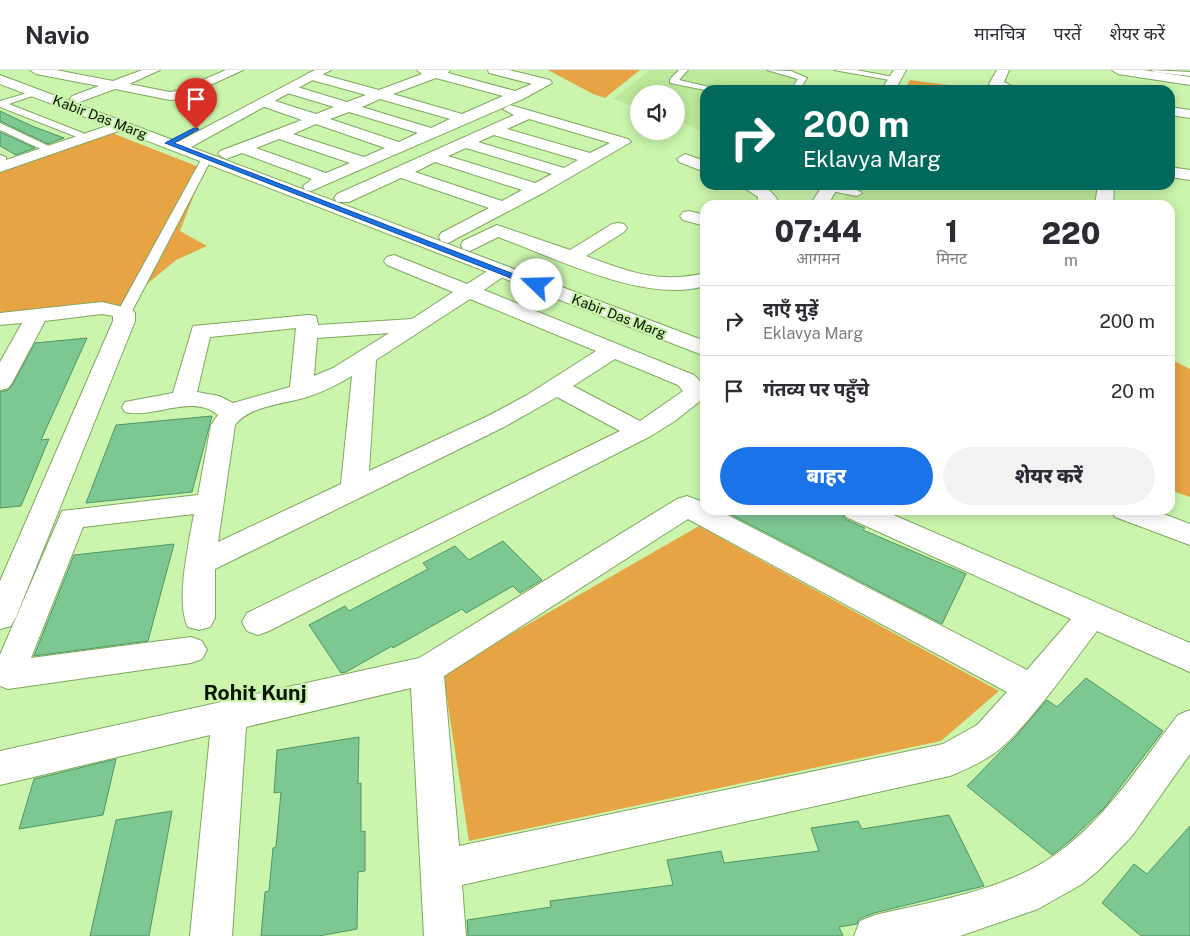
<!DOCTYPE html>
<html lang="hi">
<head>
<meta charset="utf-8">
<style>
	body { margin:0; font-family:"Public Sans","Noto Sans Devanagari",sans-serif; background:#f2f2f3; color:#2b2b33; height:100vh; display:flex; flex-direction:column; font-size:19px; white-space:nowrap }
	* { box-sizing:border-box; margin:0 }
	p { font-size:16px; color:#7c7c81 }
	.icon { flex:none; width:28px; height:28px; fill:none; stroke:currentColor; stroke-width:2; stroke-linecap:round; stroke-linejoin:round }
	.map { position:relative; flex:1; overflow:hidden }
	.details { position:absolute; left:700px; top:130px; width:475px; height:315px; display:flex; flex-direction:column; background:#fff; border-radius:15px; box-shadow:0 2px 12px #0003 }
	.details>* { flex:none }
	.top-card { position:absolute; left:700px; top:15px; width:475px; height:105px; border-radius:15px; box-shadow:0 2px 12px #0003; background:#00695c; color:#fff; overflow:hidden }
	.tools { position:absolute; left:630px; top:15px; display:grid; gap:10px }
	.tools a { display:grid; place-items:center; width:55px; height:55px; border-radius:50%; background:#fff; box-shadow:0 2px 12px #0003; font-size:25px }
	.pin { position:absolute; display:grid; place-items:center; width:42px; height:42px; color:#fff; margin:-51px -21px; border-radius:50% 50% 50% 0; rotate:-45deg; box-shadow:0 0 5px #0007 }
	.pin .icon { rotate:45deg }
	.me { position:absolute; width:55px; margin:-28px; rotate:291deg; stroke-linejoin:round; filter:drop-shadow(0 0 4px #0008) }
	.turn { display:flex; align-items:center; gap:18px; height:105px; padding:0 20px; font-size:22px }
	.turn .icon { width:65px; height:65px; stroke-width:2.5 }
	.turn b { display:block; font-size:35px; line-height:42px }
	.eta { display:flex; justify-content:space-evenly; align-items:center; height:85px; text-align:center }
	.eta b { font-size:30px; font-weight:800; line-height:35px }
	.primary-button { display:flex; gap:10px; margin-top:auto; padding:10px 20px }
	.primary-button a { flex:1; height:58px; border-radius:30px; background:#1a73e8; color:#fff; font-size:20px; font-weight:800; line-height:58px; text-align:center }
	.primary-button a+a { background:#f2f2f3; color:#2b2b33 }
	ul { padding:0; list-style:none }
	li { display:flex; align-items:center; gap:15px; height:70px; padding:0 20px; border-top:1px solid #e1e1e2 }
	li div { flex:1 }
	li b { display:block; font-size:19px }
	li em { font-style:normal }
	header { display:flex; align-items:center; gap:30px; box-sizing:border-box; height:70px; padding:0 25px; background:#fff; border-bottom:1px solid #e1e1e2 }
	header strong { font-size:24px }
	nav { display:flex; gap:28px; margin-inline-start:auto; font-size:18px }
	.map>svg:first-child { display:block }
	.built { fill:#bdea9a }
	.green { fill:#e7a445 }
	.building { fill:#7dc793; stroke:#4e9665 }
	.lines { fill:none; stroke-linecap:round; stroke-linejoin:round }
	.lane-casing { stroke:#80a761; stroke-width:2 }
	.street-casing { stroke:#80a761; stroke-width:2 }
	.secondary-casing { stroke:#80a761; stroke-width:2 }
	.lane { fill:#fff; fill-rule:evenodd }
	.street { fill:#fff; fill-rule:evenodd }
	.secondary { fill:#fff; fill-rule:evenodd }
	.route { fill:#1a73e8; stroke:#114b97 }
	.labels { text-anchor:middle; stroke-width:4.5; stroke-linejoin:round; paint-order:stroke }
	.far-street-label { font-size:14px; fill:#071500; stroke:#cbf5ac }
	.near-neighbourhood-label { font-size:21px; font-weight:bold; fill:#071500; stroke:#cbf5ac }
</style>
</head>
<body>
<header>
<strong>Navio</strong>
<nav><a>मानचित्र</a><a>परतें</a><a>शेयर करें</a></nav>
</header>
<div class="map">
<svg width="1190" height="866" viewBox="0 0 1190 866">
	<rect width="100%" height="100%" fill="#cbf5ac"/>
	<g class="built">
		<polygon points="650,0 763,0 809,7 798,20 705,20 705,63 676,50 676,24 639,24 639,38 613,29"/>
		<polygon points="851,115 1100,115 1099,135 848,135 843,133"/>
	</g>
	<g class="green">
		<polygon points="548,0 640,0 605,28 593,24"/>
		<polygon points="910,10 985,20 904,20"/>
		<polygon points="112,63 204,99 180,161 207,176 176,190 112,243 0,253 0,100"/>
		<polygon points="1170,289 1190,299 1190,427 1170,420"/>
		<polygon points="699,456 999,621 941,671 469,771 443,603"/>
	</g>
	<g class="building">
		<polygon points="0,41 32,56 64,68 48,74 0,51"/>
		<polygon points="0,62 35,78 16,85 0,76"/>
		<polygon points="87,268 41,370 49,369 21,436 0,438 0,322 8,320 13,314 35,273"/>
		<polygon points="212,346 192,422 86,433 116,355"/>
		<polygon points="722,440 840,440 845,449 865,458 863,460 966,504 942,554"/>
		<polygon points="503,471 542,510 520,523 513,516 466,543 462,539 393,578 392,576 346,602 341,603 309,555 345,536 349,541 428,499 423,493 455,476 469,490"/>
		<polygon points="174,474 148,571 34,586 74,485"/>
		<polygon points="1086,608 1163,661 1105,737 1072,769 1052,785 967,716 1017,665 1047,630 1057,637"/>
		<polygon points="359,667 358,714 361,713 361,762 365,761 365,801 358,802 357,859 319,866 261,866 265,822 269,821 273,778 276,777 281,722 274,723 277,680"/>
		<polygon points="116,689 103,745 19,759 34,709"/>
		<polygon points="172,741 149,866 90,866 116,750"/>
		<polygon points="949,745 984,816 874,843 859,849 857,854 839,857 843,866 468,866 467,850 551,837 550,831 673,815 667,790 721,781 724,793 819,781 811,758 858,751 862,759"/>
		<polygon points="1190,756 1190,866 1141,866 1102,833 1134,794 1147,804"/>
	</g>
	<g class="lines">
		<g class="lane-casing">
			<g id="lane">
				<polygon points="679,0 688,0 679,10 722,20 705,20 670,13 670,9"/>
				<polygon points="767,0 791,1 807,8 799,20 791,20 798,9"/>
				<polygon points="834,0 856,0 899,8 895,11"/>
				<polygon points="1151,0 1190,2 1190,6 1155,2"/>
				<polygon points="34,21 41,23 9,34 83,63 83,67 77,67 0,37 0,31"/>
				<polygon points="0,53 53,78 55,80 47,82 0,60"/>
				<polygon points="0,85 6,87 6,91 0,92"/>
				<polygon points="207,85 212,88 131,243 129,246 119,246 117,243 202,88"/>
				<polygon points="830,115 857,120 862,123 857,126 825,120 825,116"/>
			</g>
		</g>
		<g class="street-casing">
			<g id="street">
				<polygon points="30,0 56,0 113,11 142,0 160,0 129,14 170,22 177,21 226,0 243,0 180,29 170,30 115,19 77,33 72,32 70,29 72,26 99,16 36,4"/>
				<path d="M417 0H450L448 3 515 21 532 14 489 3 488 0H509L550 10 552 13 523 29 311 121 305 120 303 116 312 109 242 83 226 89 218 84 220 81 302 50 259 35 257 32 259 29H269L316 44 334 37 284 22 282 19 284 16H294L347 32 366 25 308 9 306 6 308 3 313 2 379 20 422 4ZM436 8 503 26 462 44 393 24ZM380 29 450 49 431 58 362 37ZM349 42 418 63 399 72 330 49ZM316 54 385 78 364 87 293 64ZM279 69 350 93 326 103 256 78Z"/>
				<polygon points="894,0 906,0 895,20 881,20"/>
				<path d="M997 0H1009L1004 12 1020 20C1009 20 997 22 989 14Z"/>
				<polygon points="1112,0 1143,0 1190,7 1190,15 1118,4"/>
				<path d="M510 35 628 69 631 72 543 123 448 173 441 171 439 167 441 163 489 138 401 108 349 132H337L334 128 337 124 514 45 503 39ZM529 49 610 73 590 83 507 59ZM494 65 578 90 564 98 478 72ZM466 78 552 104 535 113 448 86ZM435 92 522 120 502 131 415 102Z"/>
				<polygon points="1170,37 1190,40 1190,48 1170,45"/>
				<polygon points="122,51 127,52 129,55 127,58 0,102 0,92"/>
				<polygon points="685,84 705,91 705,102 679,92 677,89"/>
				<polygon points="1170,97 1190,100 1190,110 1170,107"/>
				<path d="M740 115C756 115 767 114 777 129L775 135H757L758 127Z"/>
				<polygon points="823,115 839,115 828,135 810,135"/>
				<polygon points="1098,115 1114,115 1113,135 1095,135"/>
				<polygon points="689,141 705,145 705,156 683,150 680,146 683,142"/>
				<path d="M618 153 624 154 627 158 624 162 586 186C629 202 659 214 705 203V216C645 234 556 188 498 167L470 181 463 179 461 175 463 171 497 155 570 180 612 154Z"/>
				<path d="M394 185 467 214 494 197H508L511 201 484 220 694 305 705 316V327L675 351 649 367 269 561 258 565 247 561 242 552 247 543 620 361 557 327 506 356 215 499V548L210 557 199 560 188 557C175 533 189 472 194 444L83 457 31 588 191 567 202 571 207 580 202 589 191 593 8 619 0 616V585L62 441 198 425 211 355 218 345C193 323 153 349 125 342L122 337 125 332 173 323 193 256 308 245 316 246 318 255 412 249 453 222 387 195 384 191 387 187ZM470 229 596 281 527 325 488 346 369 401 376 290ZM296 258 290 317 233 333 219 326 197 322 210 267ZM389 263 333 298 314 306 317 268ZM615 289 678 315 683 321 640 351 573 316ZM352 306 341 414 218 472 235 355C250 335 287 334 310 326 324 321 339 314 352 306Z"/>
				<polygon points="102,232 131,239 135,243 135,251 16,547 11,556 0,559 0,511 113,251 113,246 102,244 45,251 12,313 8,318 0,320 0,292 22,253 0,255 0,243"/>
				<path d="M687 426 705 433V440H718L1027 600 1071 549 846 447 842 440H882L1190 573V602L1097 561C1069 597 1037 645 1003 676 990 689 967 699 950 706L462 815 466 866H424L411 618 246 657 232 866H190L210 665 0 715V681L419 588 677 429ZM688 449 1007 622 977 655 943 674 459 776 444 606Z"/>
				<path d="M1190 640V684L1132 766 1099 800 1082 814 1038 839 960 866H854L860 851 875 845C935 831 1003 821 1055 785 1106 749 1140 694 1178 645Z"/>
			</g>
		</g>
		<g class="secondary-casing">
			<g id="secondary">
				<polygon points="315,0 331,0 191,77 705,271 705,286 0,14 0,5 178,72"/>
				<polygon points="1111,440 1153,440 1190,454 1190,475 1115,447"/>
			</g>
		</g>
		<use href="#lane" class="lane"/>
		<use href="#street" class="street"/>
		<use href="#secondary" class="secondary"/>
	</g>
	<polygon class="route" points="194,58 199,59 174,73 542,215 534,217 165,73"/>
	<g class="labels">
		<g class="far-street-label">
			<text transform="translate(100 47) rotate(21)" y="5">Kabir Das Marg</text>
			<text transform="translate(619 246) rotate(21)" y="5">Kabir Das Marg</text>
		</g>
		<g class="near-neighbourhood-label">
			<text x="255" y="630">Rohit Kunj</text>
		</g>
	</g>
</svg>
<div class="tools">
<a><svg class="icon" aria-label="sound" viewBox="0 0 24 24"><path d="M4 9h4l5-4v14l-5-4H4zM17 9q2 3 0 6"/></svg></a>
</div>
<div class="pin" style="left:196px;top:59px;background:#d93025"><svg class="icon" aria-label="arrive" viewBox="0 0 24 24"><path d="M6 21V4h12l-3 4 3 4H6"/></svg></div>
<svg class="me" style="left:537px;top:215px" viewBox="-20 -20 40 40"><circle r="19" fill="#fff"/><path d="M0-13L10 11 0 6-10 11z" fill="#1a73e8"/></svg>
<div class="top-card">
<div class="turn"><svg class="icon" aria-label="right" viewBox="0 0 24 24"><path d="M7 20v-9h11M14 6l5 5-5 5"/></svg><div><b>200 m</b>Eklavya Marg</div></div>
</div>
<section class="details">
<div class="eta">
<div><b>07:44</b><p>आगमन</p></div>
<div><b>1</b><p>मिनट</p></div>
<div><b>220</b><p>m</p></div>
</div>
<ul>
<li><svg class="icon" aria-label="right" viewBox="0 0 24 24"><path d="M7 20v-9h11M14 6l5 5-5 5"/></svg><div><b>दाएँ मुड़ें</b><p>Eklavya Marg</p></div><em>200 m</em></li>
<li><svg class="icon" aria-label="arrive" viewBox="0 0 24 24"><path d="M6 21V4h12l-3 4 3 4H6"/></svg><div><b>गंतव्य पर पहुँचे</b></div><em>20 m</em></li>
</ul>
<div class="primary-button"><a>बाहर</a><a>शेयर करें</a></div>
</section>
</div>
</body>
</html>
